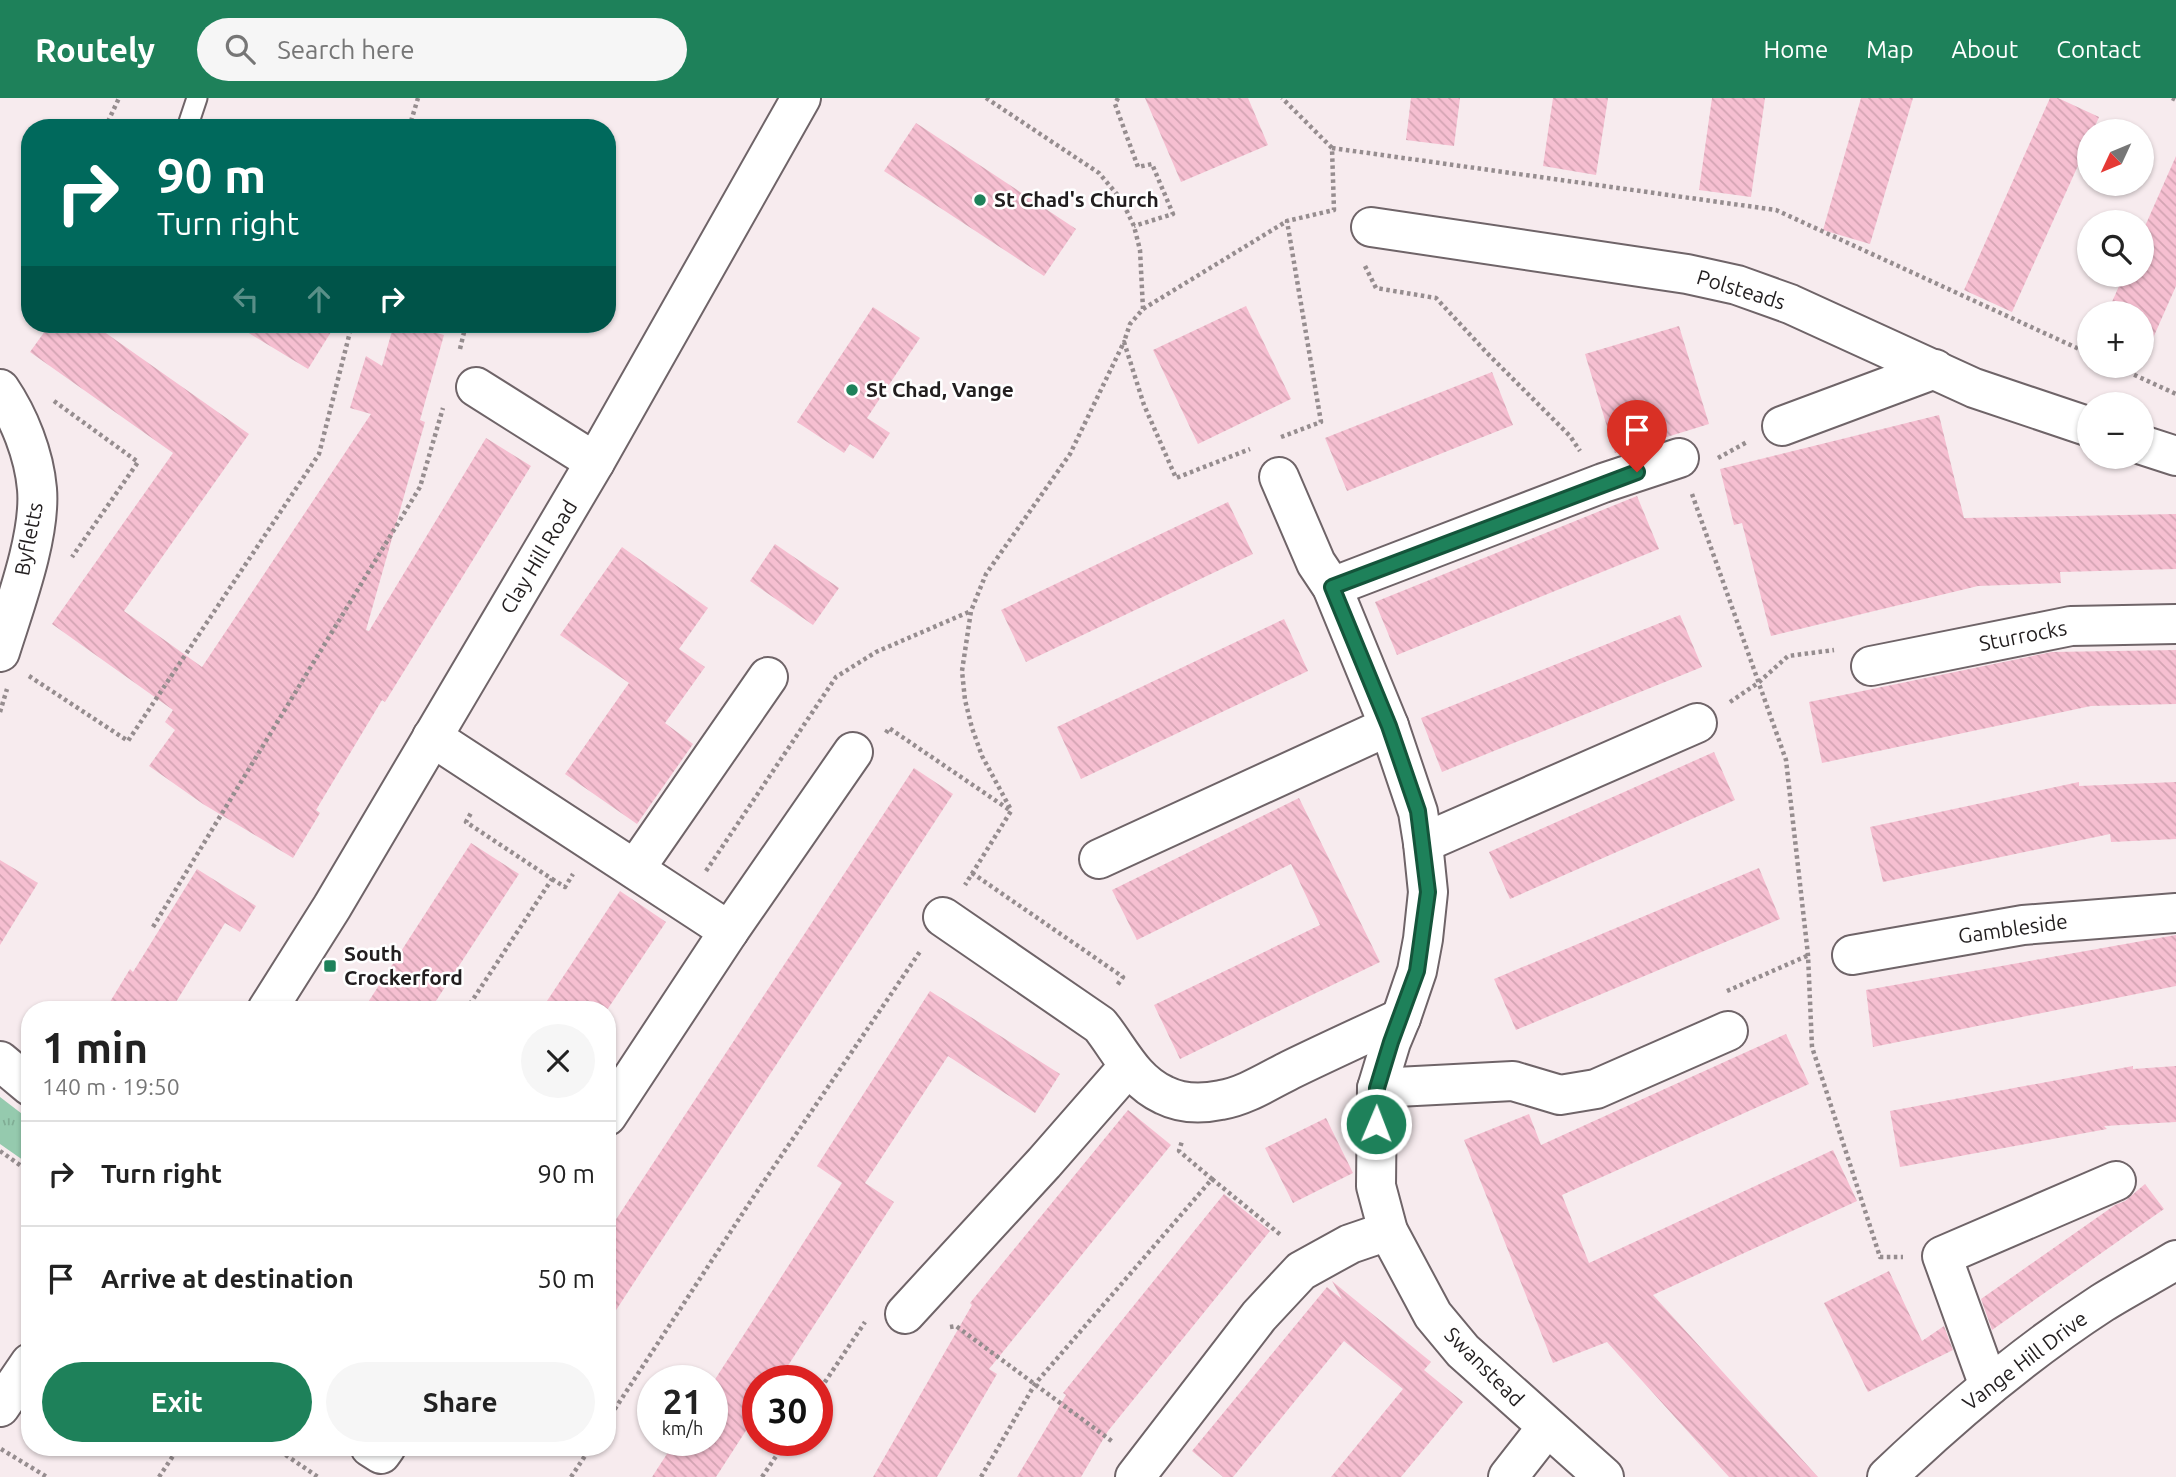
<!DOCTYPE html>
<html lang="en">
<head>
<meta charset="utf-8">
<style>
	body { margin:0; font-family:Ubuntu,sans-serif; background:#f6f6f6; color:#222; height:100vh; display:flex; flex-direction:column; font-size:26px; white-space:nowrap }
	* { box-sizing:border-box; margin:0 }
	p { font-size:23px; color:#767676 }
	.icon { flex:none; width:38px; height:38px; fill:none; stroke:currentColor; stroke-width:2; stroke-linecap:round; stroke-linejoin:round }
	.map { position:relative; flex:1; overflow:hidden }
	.side { position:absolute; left:21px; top:903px; width:595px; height:455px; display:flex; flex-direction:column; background:#fff; border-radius:28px; box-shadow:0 2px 5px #0004 }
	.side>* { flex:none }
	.hud { position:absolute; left:21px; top:21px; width:595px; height:214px; border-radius:28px; box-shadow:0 2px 5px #0004; background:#00695c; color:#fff; overflow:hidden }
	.needle { width:46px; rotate:226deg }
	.controls { position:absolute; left:2077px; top:21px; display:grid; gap:14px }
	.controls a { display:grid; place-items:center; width:77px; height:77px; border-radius:50%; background:#fff; box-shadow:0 2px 5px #0004; font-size:35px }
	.speed { position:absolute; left:637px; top:1267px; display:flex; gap:14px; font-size:35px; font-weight:700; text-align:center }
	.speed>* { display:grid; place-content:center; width:91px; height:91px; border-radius:50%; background:#fff; box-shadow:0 2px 5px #0004; line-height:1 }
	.speed small { font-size:18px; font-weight:400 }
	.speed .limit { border:10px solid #d22; background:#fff; color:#111 }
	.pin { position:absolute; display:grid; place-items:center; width:60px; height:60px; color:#fff; margin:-72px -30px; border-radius:50% 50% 50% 0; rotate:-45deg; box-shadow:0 0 7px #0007 }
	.pin .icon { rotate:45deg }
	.me { position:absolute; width:77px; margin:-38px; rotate:1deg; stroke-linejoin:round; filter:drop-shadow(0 0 5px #0008) }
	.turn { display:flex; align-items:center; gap:24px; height:147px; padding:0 21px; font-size:32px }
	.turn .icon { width:91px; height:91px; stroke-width:2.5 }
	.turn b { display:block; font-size:49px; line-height:60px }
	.lanes { display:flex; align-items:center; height:66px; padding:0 21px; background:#0003; justify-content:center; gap:35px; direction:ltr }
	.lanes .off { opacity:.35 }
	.round { display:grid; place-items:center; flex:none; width:74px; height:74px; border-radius:37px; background:#f6f6f6 }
	.summary { display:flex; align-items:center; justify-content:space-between; height:119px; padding:0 21px }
	h1 { font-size:42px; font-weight:700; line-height:52px }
	.primary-button { display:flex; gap:14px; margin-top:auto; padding:14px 21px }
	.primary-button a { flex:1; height:80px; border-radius:42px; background:#1e815a; color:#fff; font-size:28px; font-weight:700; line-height:80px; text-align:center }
	.primary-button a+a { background:#f6f6f6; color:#222 }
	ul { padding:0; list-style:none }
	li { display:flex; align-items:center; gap:21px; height:105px; padding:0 21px; border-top:2px solid #e0e0e0 }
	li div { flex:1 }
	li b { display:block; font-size:26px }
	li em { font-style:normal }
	header { display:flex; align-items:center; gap:42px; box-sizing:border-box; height:98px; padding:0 35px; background:#1e815a; color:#fff }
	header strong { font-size:33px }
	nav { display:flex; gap:38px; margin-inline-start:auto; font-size:24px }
	.search { width:490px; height:63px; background:#f6f6f6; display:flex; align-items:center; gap:18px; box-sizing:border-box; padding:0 24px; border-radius:38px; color:#767676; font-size:26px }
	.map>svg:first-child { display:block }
	.grass { fill:url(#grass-tufts) }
	.building { fill:url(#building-back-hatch) }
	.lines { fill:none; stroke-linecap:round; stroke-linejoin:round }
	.lane-casing { stroke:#6f6468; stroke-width:23 }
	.street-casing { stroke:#6f6468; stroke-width:42 }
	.secondary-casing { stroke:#6f6468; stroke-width:42 }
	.path { stroke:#968d8f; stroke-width:4.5; stroke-dasharray:3.5 3.5; stroke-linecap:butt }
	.lane { stroke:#fff; stroke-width:19 }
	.street { stroke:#fff; stroke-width:38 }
	.secondary { stroke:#fff; stroke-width:38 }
	.route-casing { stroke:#14543a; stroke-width:18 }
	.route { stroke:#1e815a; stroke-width:12 }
	.poi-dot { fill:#1e815a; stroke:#fff; stroke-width:2.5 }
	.labels { text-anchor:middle; stroke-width:5; stroke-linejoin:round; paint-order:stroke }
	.poi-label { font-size:21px; font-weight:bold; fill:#221e1f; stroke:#fff; text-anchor:start }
	.street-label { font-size:21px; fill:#221e1f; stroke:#fff }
</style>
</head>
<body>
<header>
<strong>Routely</strong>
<div class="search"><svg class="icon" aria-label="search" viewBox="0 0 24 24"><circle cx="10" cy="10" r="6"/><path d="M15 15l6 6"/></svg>Search here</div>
<nav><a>Home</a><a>Map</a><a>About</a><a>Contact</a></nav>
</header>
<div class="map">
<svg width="2176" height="1379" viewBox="0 0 2176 1379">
	<defs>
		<pattern id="grass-tufts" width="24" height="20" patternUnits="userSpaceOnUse" patternTransform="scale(1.75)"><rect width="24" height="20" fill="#95caae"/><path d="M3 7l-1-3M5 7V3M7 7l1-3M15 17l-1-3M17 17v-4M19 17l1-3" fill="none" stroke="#80ad95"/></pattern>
		<pattern id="building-back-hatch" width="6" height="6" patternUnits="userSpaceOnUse" patternTransform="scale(1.75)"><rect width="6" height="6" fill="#f6bfd1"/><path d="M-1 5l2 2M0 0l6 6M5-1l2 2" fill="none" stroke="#d3a4b3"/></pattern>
	</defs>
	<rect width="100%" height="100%" fill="#f7ebee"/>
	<polygon class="grass" points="0,999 30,1022 30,1067 0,1046"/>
	<g class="building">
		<polygon points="1145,0 1248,0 1268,47 1181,84"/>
		<polygon points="1411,0 1460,0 1454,48 1406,42"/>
		<polygon points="1553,0 1608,0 1596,77 1543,68"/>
		<polygon points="1712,0 1765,0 1751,99 1699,92"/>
		<polygon points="1861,0 1913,0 1870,146 1823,132"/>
		<polygon points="2050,0 2058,0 2099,19 2093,33 2090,33 2090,41 2012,214 1964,192"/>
		<polygon points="916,25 1076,131 1044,178 884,73"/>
		<polygon points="2176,58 2176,188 2142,265 2142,215 2107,215 2124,177 2142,177 2142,135"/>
		<polygon points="1246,208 1291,301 1198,346 1153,252"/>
		<polygon points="873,209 920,240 867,320 890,335 873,361 850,346 844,355 797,324"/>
		<polygon points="50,226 93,226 249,336 124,513 202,569 371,316 350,310 366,258 382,268 394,226 406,226 444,237 420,322 425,324 366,532 369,533 486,340 531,368 385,604 382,602 316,712 320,715 293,760 203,706 149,668 175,632 165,624 173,612 52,526 173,355 30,254"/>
		<polygon points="234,226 336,226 308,271"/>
		<polygon points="1679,228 1709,326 1615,355 1585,256"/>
		<polygon points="1492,274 1513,327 1347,393 1325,340"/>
		<polygon points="1939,317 1964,420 2176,416 2176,471 2060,474 2061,485 1978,488 1771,538 1742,425 1734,427 1720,371"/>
		<polygon points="1637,398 1659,451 1397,557 1375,504"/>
		<polygon points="1228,404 1253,456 1026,564 1001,512"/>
		<polygon points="775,446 839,490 813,527 750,483"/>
		<polygon points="622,449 708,510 679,551 705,569 665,625 693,646 637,726 565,676 629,585 560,537"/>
		<polygon points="1680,517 1702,569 1442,674 1421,620"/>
		<polygon points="1284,521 1308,573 1081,681 1057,629"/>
		<polygon points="2176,552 2176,606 2091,608 1822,665 1809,604 2052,554"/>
		<polygon points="1714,654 1735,702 1510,801 1489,754"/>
		<polygon points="914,670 953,696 607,1226 607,1135"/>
		<polygon points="2079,684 2079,688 2176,684 2176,741 2111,744 2110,736 1883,784 1870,729"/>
		<polygon points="1299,700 1380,864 1180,961 1154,907 1320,827 1291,766 1137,842 1112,792"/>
		<polygon points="471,745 519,776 430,912 363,912"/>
		<polygon points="0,762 38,785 0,847"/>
		<polygon points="1759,770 1780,821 1516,932 1494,881"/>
		<polygon points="197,771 256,808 240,834 225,825 171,912 105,912 130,871 133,874"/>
		<polygon points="620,793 666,824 607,912 541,912"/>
		<polygon points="2176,837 2176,888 1873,949 1866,892"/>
		<polygon points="930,893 1060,976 1035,1015 948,958 865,1085 894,1104 778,1283 758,1283 758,1314 716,1379 652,1379 676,1342 712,1342 712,1286 842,1085 817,1068"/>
		<polygon points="1786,936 1809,986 1562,1097 1589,1165 1833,1052 1857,1103 1653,1197 1818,1379 1729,1379 1607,1244 1553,1265 1464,1042 1529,1016 1541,1047"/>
		<polygon points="2133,968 2133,971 2176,968 2176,1024 2104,1028 2107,1031 1900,1069 1890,1013"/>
		<polygon points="1128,1012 1171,1047 989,1271 997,1276 937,1379 873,1379 972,1207 970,1205"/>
		<polygon points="1326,1020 1353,1075 1293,1105 1265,1050"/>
		<polygon points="2145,1086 2164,1111 1992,1232 1981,1201 2115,1107 2125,1103"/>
		<polygon points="1224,1096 1270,1133 1108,1333 1081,1379 1017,1379 1066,1297 1063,1295"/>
		<polygon points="1889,1173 1922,1243 1944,1228 1953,1252 1868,1294 1824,1205"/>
		<polygon points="1332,1183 1431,1264 1424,1272 1463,1304 1401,1379 1331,1379 1403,1291 1344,1243 1233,1379 1223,1379 1192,1353 1327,1189 1342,1201"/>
	</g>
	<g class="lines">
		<g class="lane-casing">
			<polyline id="lane" points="187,30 197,0"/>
		</g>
		<g class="street-casing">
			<g id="street">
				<polyline points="1371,129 1687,176 1737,187 1790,206 1974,290 2090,329"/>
				<polyline points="476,289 595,364"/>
				<path d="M0 291C19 319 34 356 37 391 41 438 14 509 0 554"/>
				<polyline points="1782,328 1935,271"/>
				<polyline points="2142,347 2176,358"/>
				<polyline points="1279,379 1316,465 1332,489 1389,628 1418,714 1423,745 1428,794 1423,841 1417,873 1401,920 1391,944 1377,990 1376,1088 1388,1133 1433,1217 1463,1253 1604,1379"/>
				<polyline points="1332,489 1603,385 1679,360"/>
				<polyline points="1871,568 2071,528 2176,526"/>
				<polyline points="432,639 729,833"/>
				<polyline points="1423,745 1697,625"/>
				<polyline points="1099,761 1389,628"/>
				<polyline points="635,771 768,579"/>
				<path d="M943 819 1100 927C1120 952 1133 983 1164 997 1182 1006 1202 1006 1221 1002 1245 998 1268 983 1290 972 1327 954 1364 937 1401 920"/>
				<polyline points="1852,857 2023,827 2176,815"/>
				<polyline points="0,963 30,988"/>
				<polyline points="1377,990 1513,983 1560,997 1596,991 1728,933"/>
				<polyline points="607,1018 729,833 853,654"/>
				<polyline points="905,1216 1044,1065 1128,969"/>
				<polyline points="1989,1288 1942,1158 2116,1083"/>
				<polyline points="370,1349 381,1356 386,1349"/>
				<polyline points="1135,1379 1259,1218 1301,1173 1350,1146 1388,1133"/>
				<polyline points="1508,1379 1547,1329"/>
				<path d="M1887 1379C1953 1316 2025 1255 2102 1205 2126 1190 2151 1177 2176 1162"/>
			</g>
		</g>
		<g class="secondary-casing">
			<g id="secondary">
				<polyline points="267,912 332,809 595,364 801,0"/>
				<polyline points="0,1309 30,1265"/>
			</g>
		</g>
		<g class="path">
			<polyline points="986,0 1099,75 1121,101 1134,128 1140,152 1143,211 1130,226 1124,244"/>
			<polyline points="1118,0 1115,6 1138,69 1152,66 1173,116 1134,128"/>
			<polyline points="2172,0 2176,2"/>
			<polyline points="105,30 119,0"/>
			<polyline points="409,30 418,0"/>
			<polyline points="1332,50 1776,112 2090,256"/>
			<polyline points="1365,168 1376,190 1436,200 1487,255 1570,338 1580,353"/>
			<polyline points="1143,211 1287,123"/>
			<polyline points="460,251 466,226"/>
			<polyline points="2115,268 2176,296"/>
			<polyline points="54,303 138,364 72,459"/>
			<polyline points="1281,339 1321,324 1287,123 1334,112 1332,50 1282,0"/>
			<polyline points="1718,360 1747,344"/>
			<polyline points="1692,396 1786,662 1808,857 1812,949 1880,1159 1903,1159"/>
			<polyline points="29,578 128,643 319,356 352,226"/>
			<polyline points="1730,604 1758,585 1788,558 1834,552"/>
			<polyline points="0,614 7,591"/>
			<polyline points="886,635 889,630 1011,713 965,787"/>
			<polyline points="1010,710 982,658 972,630 965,602 962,573 971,513 986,476 1070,356 1124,244 1144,307 1176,380 1250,351"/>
			<polyline points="706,773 836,579 876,554 971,513"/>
			<polyline points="972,775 1123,879 1116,889"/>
			<polyline points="552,781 565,789 573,776"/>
			<polyline points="153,829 420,389 443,310"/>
			<polyline points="1727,893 1809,857"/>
			<polyline points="466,912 552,781 466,724 472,713"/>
			<polyline points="0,1053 30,1074"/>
			<polyline points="1212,1081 1282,1138"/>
			<polyline points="950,1229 956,1228 1113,1344"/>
			<polyline points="817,1296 865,1224"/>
			<polyline points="607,1323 752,1101 921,852"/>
			<polyline points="274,1349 318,1379"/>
			<polyline points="1,1351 47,1379"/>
			<polyline points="159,1379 179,1349"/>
			<polyline points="571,1379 591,1349"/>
			<polyline points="762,1379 787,1342"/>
			<polyline points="981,1379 1035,1286 1212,1081 1179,1053 1182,1043"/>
		</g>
		<use href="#lane" class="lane"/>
		<use href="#street" class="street"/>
		<use href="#secondary" class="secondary"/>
	</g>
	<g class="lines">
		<g class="route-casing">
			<polyline id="route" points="1376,1026 1377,990 1391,944 1417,873 1428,794 1418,713 1389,628 1332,489 1637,374"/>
		</g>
		<use href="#route" class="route"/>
	</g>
	<g class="poi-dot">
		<circle cx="980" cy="102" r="7"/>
		<circle cx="852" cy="292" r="7"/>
		<rect x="323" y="861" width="14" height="14" rx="3.5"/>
	</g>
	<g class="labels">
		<g class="poi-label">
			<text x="994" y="109">St Chad's Church</text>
			<text x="866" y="299">St Chad, Vange</text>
			<text x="344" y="863">South<tspan x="344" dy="24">Crockerford</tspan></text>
		</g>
		<g class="street-label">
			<text transform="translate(1741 192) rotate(17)" y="7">Polsteads</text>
			<text transform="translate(29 441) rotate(-79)" y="7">Byfletts</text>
			<text transform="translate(539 459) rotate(-59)" y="7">Clay Hill Road</text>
			<text transform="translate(2023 538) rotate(-11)" y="7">Sturrocks</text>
			<text transform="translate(2013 831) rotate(-8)" y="7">Gambleside</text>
			<text transform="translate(2025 1263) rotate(-37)" y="7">Vange Hill Drive</text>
			<text transform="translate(1484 1269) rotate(45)" y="7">Swanstead</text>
		</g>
	</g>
</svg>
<div class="controls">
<a><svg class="needle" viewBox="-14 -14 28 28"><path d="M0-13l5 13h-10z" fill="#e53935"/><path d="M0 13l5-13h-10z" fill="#767676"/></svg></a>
<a><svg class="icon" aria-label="search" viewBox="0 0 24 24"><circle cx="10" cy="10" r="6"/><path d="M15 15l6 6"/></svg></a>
<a>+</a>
<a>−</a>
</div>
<div class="speed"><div>21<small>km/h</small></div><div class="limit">30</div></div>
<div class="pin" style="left:1637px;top:374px;background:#d93025"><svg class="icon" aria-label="arrive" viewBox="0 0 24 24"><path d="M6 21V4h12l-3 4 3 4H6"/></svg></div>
<svg class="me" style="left:1376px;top:1026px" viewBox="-20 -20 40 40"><circle r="17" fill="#1e815a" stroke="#fff" stroke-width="3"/><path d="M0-11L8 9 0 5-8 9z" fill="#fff"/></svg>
<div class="hud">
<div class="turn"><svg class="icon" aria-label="right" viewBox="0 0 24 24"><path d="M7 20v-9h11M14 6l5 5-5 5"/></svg><div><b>90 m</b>Turn right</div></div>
<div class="lanes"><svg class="icon off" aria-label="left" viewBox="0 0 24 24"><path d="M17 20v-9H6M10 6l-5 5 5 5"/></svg><svg class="icon off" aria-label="ahead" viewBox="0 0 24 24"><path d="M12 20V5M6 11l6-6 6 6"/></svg><svg class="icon" aria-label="right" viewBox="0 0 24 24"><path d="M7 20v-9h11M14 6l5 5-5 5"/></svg></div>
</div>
<section class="side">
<div class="summary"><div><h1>1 min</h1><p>140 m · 19:50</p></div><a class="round"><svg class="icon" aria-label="close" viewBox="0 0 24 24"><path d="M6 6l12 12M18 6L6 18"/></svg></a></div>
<ul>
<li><svg class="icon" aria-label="right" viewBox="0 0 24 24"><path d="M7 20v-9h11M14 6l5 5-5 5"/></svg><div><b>Turn right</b></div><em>90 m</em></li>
<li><svg class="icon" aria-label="arrive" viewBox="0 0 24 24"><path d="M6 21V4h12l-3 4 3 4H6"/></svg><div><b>Arrive at destination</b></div><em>50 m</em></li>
</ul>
<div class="primary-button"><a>Exit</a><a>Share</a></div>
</section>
</div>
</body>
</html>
